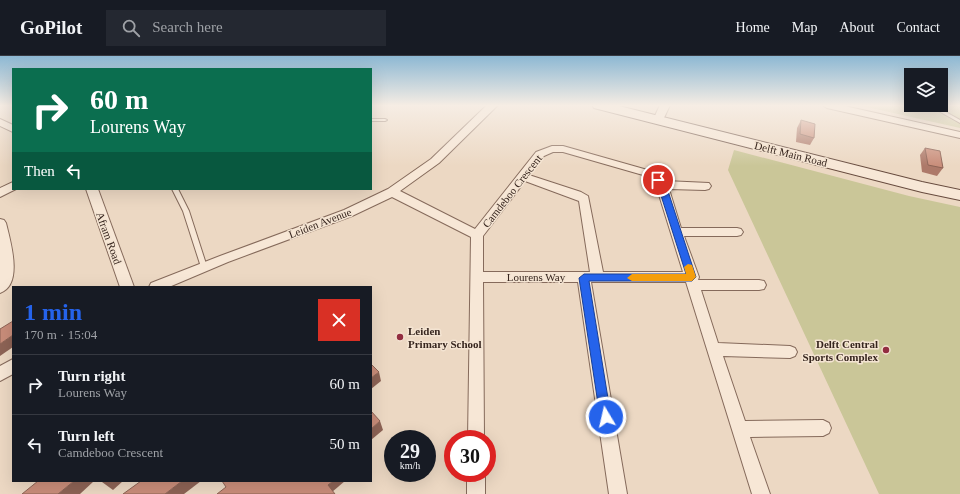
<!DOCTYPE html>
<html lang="en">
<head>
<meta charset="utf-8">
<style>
	body { margin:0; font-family:"Times New Roman",serif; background:#242831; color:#f1f3f6; height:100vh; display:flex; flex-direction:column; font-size:15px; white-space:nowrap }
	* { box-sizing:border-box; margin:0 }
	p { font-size:13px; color:#9ea1a6 }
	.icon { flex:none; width:22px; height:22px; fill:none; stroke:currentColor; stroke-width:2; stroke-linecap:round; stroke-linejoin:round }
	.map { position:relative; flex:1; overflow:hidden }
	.sheet { position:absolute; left:12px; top:230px; width:360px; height:196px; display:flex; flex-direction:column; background:#171b24; border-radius:0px; box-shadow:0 4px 16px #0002 }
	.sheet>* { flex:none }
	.guide { position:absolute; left:12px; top:12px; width:360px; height:122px; border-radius:0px; box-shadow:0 4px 16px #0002; background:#0b6e4f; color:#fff; overflow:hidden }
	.buttons { position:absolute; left:904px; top:12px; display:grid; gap:8px }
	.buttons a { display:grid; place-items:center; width:44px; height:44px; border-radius:0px; background:#171b24; box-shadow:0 4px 16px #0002; font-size:20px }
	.speed { position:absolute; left:384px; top:374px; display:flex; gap:8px; font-size:20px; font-weight:700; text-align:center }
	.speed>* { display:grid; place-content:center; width:52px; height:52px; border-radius:50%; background:#171b24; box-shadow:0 4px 16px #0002; line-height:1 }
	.speed small { font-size:10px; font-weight:400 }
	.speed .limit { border:6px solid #d22; background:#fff; color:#111 }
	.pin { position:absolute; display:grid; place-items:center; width:34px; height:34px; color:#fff; margin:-17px; border:2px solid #fff; border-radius:50%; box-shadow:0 1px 4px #0007 }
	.me { position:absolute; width:44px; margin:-22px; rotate:351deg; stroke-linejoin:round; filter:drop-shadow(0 0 3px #0008) }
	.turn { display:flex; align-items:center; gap:14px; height:84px; padding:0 12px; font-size:18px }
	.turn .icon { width:52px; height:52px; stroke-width:2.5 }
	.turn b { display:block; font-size:28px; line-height:34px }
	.then { display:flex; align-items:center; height:38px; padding:0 12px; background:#0003; gap:8px; font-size:15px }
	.round { display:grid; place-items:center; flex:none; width:42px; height:42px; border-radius:0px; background:#242831 }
	.head { display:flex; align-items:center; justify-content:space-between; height:68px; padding:0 12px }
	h1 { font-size:24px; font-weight:600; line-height:30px; color:#2563eb }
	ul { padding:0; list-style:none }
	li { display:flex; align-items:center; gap:12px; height:60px; padding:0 12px; border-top:1px solid #363941 }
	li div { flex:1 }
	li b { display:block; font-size:15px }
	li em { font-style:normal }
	header { display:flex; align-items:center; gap:24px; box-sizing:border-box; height:56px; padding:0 20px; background:#171b24; border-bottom:1px solid #363941 }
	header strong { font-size:19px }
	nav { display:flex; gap:22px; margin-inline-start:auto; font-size:14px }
	.search { width:280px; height:36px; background:#242831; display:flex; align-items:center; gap:10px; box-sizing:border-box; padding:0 14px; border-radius:0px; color:#9ea1a6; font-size:15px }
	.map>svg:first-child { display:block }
	.green { fill:#cac698 }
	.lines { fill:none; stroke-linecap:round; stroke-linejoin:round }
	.lane-casing { stroke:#856a5b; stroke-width:2 }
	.street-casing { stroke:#856a5b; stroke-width:2 }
	.secondary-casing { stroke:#674b3e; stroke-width:2 }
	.lane { fill:#f7e7d6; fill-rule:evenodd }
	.street { fill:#f7e7d6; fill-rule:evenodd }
	.secondary { fill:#f7e7d6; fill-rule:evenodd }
	.wall { fill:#ad7969 }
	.shaded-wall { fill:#8d6355 }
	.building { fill:#c98d7a; stroke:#8d6355 }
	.route { fill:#2563eb; stroke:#184099 }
	.slow { fill:#f59e0b }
	.poi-dot { fill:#922d40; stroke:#f4e4d2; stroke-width:1.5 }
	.labels { text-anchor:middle; stroke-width:3; stroke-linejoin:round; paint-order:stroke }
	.street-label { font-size:11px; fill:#36251e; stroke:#f4e4d2 }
	.poi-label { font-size:11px; font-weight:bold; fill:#36251e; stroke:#f4e4d2; text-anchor:start }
</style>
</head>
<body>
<header>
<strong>GoPilot</strong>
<div class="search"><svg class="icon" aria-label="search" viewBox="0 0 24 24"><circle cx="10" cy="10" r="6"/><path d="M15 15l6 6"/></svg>Search here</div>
<nav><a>Home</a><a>Map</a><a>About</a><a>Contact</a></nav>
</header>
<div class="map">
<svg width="960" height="438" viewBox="0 0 960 438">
	<rect width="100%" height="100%" fill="#ecd8c3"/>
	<g class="green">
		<polygon points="858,49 960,49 960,72"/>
		<polygon points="734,94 909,140 960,151 960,438 879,438 728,114"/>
	</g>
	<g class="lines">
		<g class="lane-casing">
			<g id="lane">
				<polygon points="928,49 933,49 960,64 960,67"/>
				<polygon points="371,63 385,63 387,64 385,65 371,65"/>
				<polygon points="172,133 178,133 189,155 207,211 206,213 202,213 201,211 183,155"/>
			</g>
		</g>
		<g class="street-casing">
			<g id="street">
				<path d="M487 49H498L439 107 400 135 475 173 536 96 552 90H563L651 115 663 121 665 125 709 127 711 130 709 133 705 134 669 133 681 172H737L741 173 743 176 741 179 737 180H684L699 221 698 224H759L764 225 766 229 764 233 759 234H701L718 287 790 290 795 292 797 296 795 300 790 302 723 300 745 365 823 364 829 367 831 372 829 377 823 380 750 381 770 438H752L686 226H591L627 438H609L578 226H483L484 383H468L471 181 392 141 352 160 228 206 169 231H149L151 227 220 200 344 154 388 133 431 103ZM553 96H563L643 119 655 126 683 216H603L588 140 581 136 529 119 544 100ZM525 125 579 145 590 216H483V180Z"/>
				<polygon points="660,49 670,49 663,64 658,67 653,64"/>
				<polygon points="822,49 840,49 960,76 960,82 827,52"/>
				<polygon points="0,63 13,69 13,76 0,70"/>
				<polygon points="13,126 13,133 16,133 0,141 0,132"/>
				<polygon points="86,133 98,133 134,231 120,231"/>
				<path d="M0 163 4 164 6 167C10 184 24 229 0 237Z"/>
				<polygon points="13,303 13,318 0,325 0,310"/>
				<rect x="467" y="417" width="18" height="21"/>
			</g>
		</g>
		<g class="secondary-casing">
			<polygon id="secondary" points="592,49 615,49 922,126 960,134 960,144 922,136 594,52"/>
		</g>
		<use href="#lane" class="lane"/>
		<use href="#street" class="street"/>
		<use href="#secondary" class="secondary"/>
	</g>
	<g class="wall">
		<polygon points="801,64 814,82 810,89 796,86 797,72"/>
		<polygon points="925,92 943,112 937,120 922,116 920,99"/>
	</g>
	<g class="shaded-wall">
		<polygon points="13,279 13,291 0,300 0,288"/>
		<polygon points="379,316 381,325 371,333 371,322"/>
		<polygon points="380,365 383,374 371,384 371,373"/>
		<polygon points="74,425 94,425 80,438 58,438"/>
		<polygon points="104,425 123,425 113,434 102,426"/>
		<polygon points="182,425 201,425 184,438 165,438"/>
		<polygon points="333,425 345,425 332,436 328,429"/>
	</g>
	<g class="building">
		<polygon points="801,64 815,68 814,82 800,78"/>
		<polygon points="925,92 940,95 943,112 928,109"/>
		<polygon points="13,265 13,279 0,288 0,273"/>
		<polygon points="371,308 379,316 371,322"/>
		<polygon points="371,355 380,365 371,373"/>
		<polygon points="38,425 74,425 58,438 22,438"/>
		<polygon points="141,425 182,425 165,438 123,438"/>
		<polygon points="222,425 333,425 328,429 335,438 217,438 226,431"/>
	</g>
	<linearGradient id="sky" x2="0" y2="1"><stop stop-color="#8db8d3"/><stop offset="0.45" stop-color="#f6ede4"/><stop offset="1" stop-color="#f6ede4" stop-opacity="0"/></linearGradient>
	<rect width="960" height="110" fill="url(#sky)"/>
	<polygon class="route" points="658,122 661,123 666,129 696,221 692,225 589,225 611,361 610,364 606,366 602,364 600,361 579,222 584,218 686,218 658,130 655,124"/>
	<polygon class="slow" points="688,208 692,209 696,221 692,225 632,225 627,222 632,218 686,218 684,211"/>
	<g class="poi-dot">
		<circle cx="400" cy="281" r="4"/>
		<circle cx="886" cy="294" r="4"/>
	</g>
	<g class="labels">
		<g class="street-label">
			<text transform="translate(791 98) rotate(14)" y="4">Delft Main Road</text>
			<text transform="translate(512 135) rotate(-52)" y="4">Camdeboo Crescent</text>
			<text transform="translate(320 167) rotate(-21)" y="4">Leiden Avenue</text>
			<text transform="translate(109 182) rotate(70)" y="4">Afram Road</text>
			<text x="536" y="225">Lourens Way</text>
		</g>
		<g class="poi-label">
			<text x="408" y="279">Leiden<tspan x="408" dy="13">Primary School</tspan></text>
			<text x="878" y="292" text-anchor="end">Delft Central<tspan x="878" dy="13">Sports Complex</tspan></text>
		</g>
	</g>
</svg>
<div class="buttons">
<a><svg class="icon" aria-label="layers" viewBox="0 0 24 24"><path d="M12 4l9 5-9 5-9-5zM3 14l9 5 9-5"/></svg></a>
</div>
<div class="speed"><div>29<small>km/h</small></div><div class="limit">30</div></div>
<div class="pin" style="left:658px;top:124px;background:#d93025"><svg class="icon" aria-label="arrive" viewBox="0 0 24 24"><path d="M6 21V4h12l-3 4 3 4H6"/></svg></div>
<svg class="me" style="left:606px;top:361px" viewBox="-20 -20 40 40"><circle r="17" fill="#2563eb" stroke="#fff" stroke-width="3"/><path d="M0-11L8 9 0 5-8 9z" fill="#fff"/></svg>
<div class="guide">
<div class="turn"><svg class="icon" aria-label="right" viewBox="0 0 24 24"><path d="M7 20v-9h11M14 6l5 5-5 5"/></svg><div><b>60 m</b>Lourens Way</div></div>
<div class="then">Then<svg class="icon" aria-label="left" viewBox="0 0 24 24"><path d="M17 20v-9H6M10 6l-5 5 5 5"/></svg></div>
</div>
<section class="sheet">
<div class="head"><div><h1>1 min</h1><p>170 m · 15:04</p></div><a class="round" style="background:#d93025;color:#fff"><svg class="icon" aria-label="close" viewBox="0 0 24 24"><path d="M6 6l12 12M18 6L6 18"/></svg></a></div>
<ul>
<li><svg class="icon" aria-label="right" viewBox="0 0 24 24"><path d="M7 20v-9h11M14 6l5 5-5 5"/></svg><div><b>Turn right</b><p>Lourens Way</p></div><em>60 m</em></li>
<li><svg class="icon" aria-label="left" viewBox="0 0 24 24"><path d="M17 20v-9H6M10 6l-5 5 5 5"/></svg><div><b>Turn left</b><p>Camdeboo Crescent</p></div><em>50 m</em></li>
</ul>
</section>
</div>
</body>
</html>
